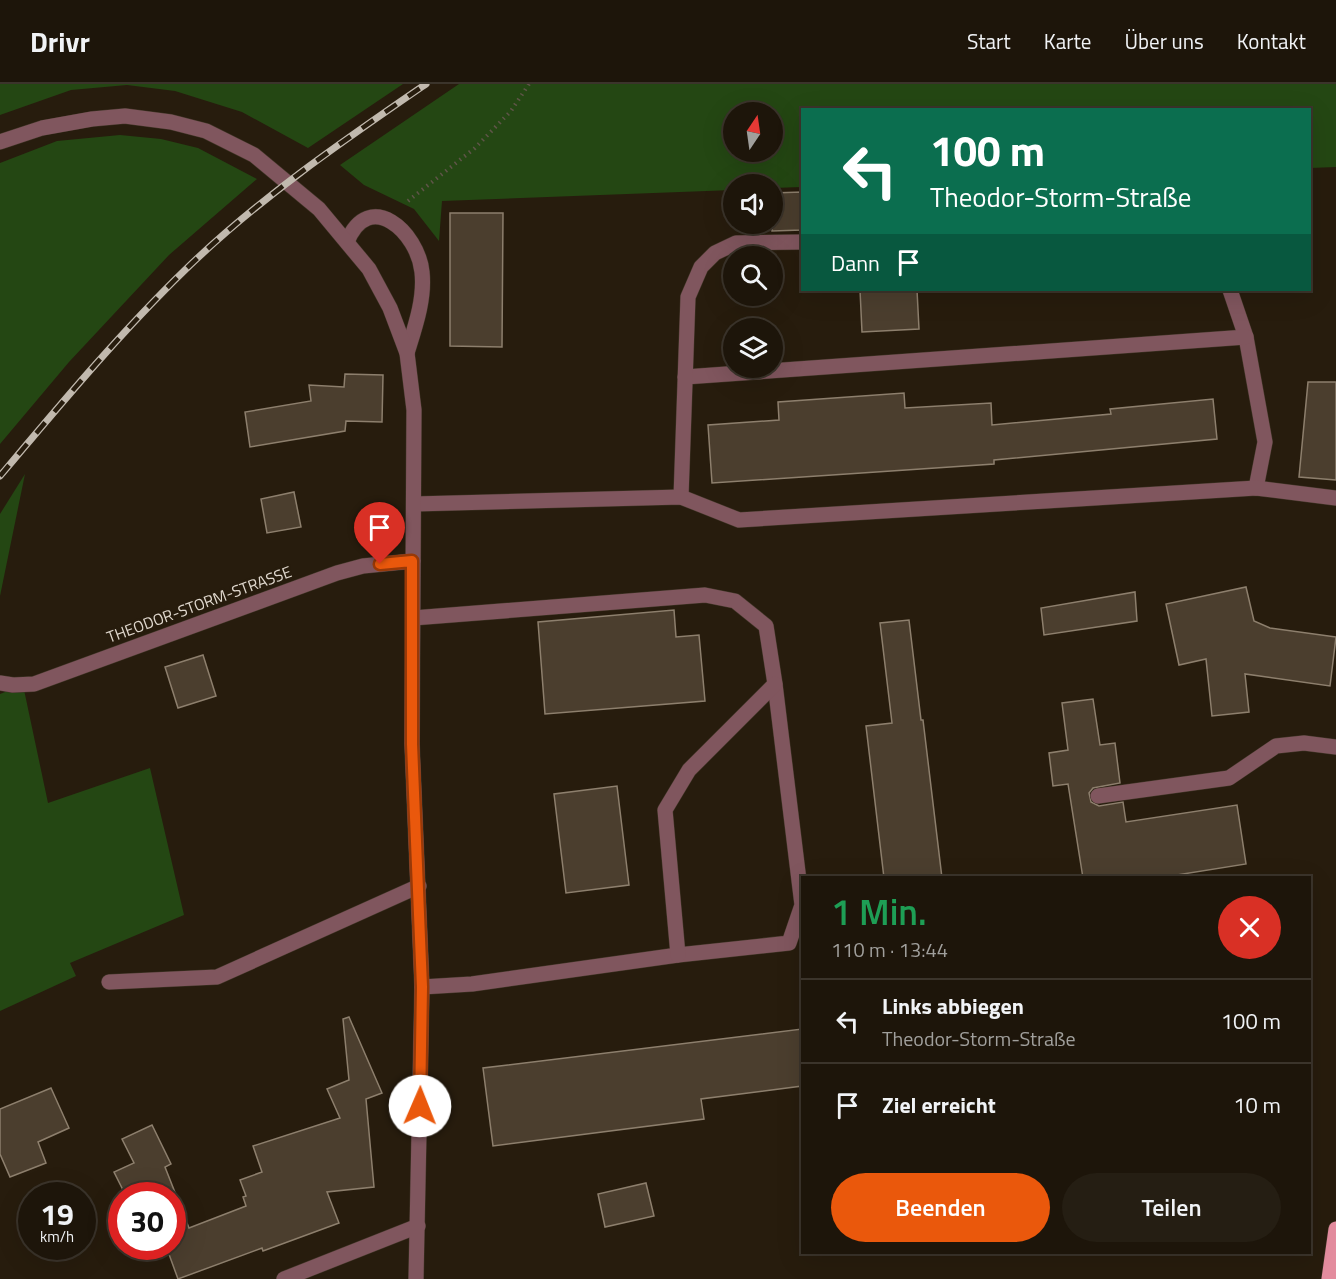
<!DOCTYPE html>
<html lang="de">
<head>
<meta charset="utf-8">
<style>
	body { margin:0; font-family:"Titillium Web",sans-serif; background:#251e13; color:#f1f3f6; height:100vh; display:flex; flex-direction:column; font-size:22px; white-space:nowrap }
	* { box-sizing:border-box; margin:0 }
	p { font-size:20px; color:#a09f9c }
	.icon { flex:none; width:33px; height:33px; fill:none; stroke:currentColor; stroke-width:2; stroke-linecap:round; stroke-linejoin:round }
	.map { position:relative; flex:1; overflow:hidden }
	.drawer { position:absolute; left:801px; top:792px; width:510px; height:378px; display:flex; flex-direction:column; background:#1d150a; border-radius:0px; box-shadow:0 6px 24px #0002,0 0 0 2px #3b342b }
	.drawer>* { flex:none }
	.banner { position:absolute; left:801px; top:24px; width:510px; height:183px; border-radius:0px; box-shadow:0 6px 24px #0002,0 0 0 2px #3b342b; background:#0b6e4f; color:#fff; overflow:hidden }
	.needle { width:39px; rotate:13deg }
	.buttons { position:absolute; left:723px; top:18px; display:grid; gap:12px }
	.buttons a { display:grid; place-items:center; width:60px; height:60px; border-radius:50%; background:#1d150a; box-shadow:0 6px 24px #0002,0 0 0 2px #3b342b; font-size:30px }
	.speed { position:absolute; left:18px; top:1098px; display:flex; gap:12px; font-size:30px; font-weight:700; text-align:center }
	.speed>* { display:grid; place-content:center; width:78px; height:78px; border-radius:50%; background:#1d150a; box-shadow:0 6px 24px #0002,0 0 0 2px #3b342b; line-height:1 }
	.speed small { font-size:15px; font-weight:400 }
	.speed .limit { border:9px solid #d22; background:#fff; color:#111 }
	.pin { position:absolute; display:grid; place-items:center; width:51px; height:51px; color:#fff; margin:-62px -26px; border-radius:50% 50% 50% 0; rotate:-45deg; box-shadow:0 0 6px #0007 }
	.pin .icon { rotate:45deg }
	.me { position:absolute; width:66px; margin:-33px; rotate:1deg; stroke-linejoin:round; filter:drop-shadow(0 0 4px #0008) }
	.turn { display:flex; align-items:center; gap:21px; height:126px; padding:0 30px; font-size:27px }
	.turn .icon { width:78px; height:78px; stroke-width:2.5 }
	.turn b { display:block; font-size:42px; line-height:51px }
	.then { display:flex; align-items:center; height:57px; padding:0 30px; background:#0003; gap:12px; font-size:22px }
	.round { display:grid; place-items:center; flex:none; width:63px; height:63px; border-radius:32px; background:#251e13 }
	.head { display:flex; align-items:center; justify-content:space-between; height:102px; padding:0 30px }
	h1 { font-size:36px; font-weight:600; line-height:45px; color:#1e9e55 }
	.button { display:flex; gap:12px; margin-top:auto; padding:12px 30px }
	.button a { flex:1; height:69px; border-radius:36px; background:#ea580c; color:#fff; font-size:24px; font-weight:600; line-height:69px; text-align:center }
	.button a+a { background:#251e13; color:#f1f3f6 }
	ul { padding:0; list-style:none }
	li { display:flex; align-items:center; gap:18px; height:84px; padding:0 30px; border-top:2px solid #3b342b }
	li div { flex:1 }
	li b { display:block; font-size:22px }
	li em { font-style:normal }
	header { display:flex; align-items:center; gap:36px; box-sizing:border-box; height:84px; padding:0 30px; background:#1d150a; border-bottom:2px solid #3b342b }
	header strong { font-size:28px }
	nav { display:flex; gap:33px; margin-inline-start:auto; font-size:21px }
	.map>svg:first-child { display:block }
	.green { fill:#244713; fill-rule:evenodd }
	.building { fill:#4b3e2e; stroke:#8d7f6d; stroke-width:1.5 }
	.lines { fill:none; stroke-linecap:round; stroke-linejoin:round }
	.service-casing { stroke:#413628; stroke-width:16 }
	.minor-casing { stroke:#413628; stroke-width:16 }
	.primary-casing { stroke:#413628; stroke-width:16 }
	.path { stroke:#5f5548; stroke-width:4; stroke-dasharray:1.5 4.5; stroke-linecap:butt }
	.service { stroke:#80565e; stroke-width:15 }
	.minor { stroke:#80565e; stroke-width:15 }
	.primary { stroke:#e38c9e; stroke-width:15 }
	.rail-casing { stroke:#c1b9ae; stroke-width:7 }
	.rail { stroke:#271c0d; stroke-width:4.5; stroke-dasharray:14; stroke-linecap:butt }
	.route-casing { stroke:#983908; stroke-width:15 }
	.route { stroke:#ea580c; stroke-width:10 }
	.labels { text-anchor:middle; stroke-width:4.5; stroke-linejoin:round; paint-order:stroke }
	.street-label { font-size:16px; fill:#dfd7cd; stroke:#271c0d }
</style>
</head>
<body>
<header>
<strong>Drivr</strong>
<nav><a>Start</a><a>Karte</a><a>Über uns</a><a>Kontakt</a></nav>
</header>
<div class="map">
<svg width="1336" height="1195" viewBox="0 0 1336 1195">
	<rect width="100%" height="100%" fill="#271c0d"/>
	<g class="green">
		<polygon points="0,0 403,0 308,64 242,28 175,7 127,1 71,6 0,31"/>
		<path d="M459 0H1336V83L1310 84V26H802V103L773 104 772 100H734L733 106 442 117 439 157 414 125 364 101 340 81ZM772 28V68H734V28Z"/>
		<polygon points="120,51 161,55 198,64 257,95 169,171 69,278 0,360 0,79 57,57"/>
		<polygon points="25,390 0,512 0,430"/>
		<polygon points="23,601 48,719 150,684 184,831 70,879 76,892 0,927 0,610"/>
	</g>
	<g class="building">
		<polygon points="802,108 802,146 772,147 772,109"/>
		<polygon points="450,129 503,129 502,263 450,262"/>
		<polygon points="860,206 917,206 919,245 862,248"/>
		<polygon points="345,290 383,291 382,338 346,337 345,347 250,363 245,328 311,317 309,301 344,303"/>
		<polygon points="1308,298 1336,298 1336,396 1299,393"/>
		<polygon points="904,309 905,324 991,319 992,341 1111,330 1110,325 1213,315 1217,355 994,376 994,380 712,399 708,341 779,336 778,318"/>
		<polygon points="294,408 301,443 267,449 261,415"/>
		<polygon points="1246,503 1254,537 1270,544 1336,553 1330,602 1245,590 1249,628 1212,632 1206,575 1179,581 1166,520"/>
		<polygon points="1135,508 1137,537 1044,551 1041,524"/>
		<polygon points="674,526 676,553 699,551 705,617 545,630 538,538"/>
		<polygon points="909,536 921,636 923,636 942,794 884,794 866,642 892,639 880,539"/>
		<polygon points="203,571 216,612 178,624 165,583"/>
		<polygon points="1093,615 1100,661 1115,659 1120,699 1093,704 1089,709 1091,718 1099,722 1123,718 1126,738 1237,721 1246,780 1158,794 1083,794 1068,700 1053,702 1049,669 1068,666 1062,619"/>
		<polygon points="617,702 629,801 566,809 554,710"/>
		<polygon points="349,933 382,1009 366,1015 374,1103 327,1108 339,1139 263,1167 262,1164 178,1195 166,1162 172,1162 172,1112 126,1112 114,1088 134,1079 122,1055 152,1041 171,1080 165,1083 189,1144 246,1122 243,1113 246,1112 240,1096 262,1088 253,1062 340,1034 327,1005 349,996 343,935"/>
		<polygon points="802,945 802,1002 701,1015 704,1035 493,1062 483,984"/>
		<polygon points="51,1004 69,1044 38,1058 46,1079 10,1093 0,1070 0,1025"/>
		<polygon points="646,1099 654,1132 605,1143 598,1110"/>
	</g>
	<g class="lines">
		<g class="service-casing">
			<g id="service">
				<path d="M347 158C369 104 418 148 422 188 425 215 415 243 407 269"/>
				<polyline points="1230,206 1246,253 1265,358 1256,404"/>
				<polyline points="685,293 1246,253"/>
				<polyline points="681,413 688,213 701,183 715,169 736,159 802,158"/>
				<polyline points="414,420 681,413 739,436 1256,404 1336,414"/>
				<polyline points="413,534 705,511 735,517 766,542 775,600 802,821 789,859 678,871 472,900 422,903"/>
				<polyline points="0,599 13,601 34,600 337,489 363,482 413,477"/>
				<polyline points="1098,712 1229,694 1276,662 1304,659 1336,663"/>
				<polyline points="678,871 665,726 689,686 775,600"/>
				<polyline points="109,898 217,893 419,802"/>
				<polyline points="284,1195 418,1142"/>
			</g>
		</g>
		<g class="minor-casing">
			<polyline id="minor" points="0,58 42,44 92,35 125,32 171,38 206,47 254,71 319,125 369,185 390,224 407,269 414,326 412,660 422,903 416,1195"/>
		</g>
		<g class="primary-casing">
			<polyline id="primary" points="1329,1195 1336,1145"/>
		</g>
		<polyline class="path" points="408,117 475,64 511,27 529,0"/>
		<use href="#service" class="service"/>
		<use href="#minor" class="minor"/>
		<use href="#primary" class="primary"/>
		<g class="rail-casing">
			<path id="rail" d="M0 392C60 321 119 250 185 186 258 115 343 57 426 0"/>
		</g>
		<use href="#rail" class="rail"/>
	</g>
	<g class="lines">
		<g class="route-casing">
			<polyline id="route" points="380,480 412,477 412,660 422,903 420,1022"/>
		</g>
		<use href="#route" class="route"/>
	</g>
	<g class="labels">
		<g class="street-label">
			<text transform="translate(199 520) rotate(-20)" y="6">THEODOR-STORM-STRASSE</text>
		</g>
	</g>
</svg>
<div class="buttons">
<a><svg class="needle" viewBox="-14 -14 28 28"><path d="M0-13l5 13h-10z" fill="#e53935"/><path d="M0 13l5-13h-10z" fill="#a09f9c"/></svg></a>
<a><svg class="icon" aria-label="sound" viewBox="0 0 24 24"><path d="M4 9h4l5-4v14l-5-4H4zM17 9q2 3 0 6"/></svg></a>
<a><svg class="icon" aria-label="search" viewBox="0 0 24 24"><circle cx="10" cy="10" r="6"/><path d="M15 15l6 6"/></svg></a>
<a><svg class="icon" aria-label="layers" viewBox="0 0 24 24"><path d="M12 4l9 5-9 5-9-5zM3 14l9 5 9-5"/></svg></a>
</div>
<div class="speed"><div>19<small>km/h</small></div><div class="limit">30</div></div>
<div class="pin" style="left:380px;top:480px;background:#d93025"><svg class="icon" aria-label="arrive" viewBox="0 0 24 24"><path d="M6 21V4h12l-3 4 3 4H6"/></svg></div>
<svg class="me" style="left:420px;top:1022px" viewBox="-20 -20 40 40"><circle r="19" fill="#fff"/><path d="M0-13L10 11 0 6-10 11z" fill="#ea580c"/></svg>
<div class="banner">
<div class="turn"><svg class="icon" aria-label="left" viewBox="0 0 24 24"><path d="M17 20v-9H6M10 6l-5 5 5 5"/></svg><div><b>100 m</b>Theodor-Storm-Straße</div></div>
<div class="then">Dann<svg class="icon" aria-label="arrive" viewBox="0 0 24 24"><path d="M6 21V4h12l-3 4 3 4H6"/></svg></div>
</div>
<section class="drawer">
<div class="head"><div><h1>1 Min.</h1><p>110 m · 13:44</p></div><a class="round" style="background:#d93025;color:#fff"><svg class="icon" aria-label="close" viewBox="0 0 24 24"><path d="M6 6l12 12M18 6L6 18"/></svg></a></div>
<ul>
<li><svg class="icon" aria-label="left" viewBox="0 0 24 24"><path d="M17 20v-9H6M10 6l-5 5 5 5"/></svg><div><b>Links abbiegen</b><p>Theodor-Storm-Straße</p></div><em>100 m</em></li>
<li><svg class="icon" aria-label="arrive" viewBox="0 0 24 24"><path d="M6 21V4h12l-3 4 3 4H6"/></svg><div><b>Ziel erreicht</b></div><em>10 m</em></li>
</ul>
<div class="button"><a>Beenden</a><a>Teilen</a></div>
</section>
</div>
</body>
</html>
